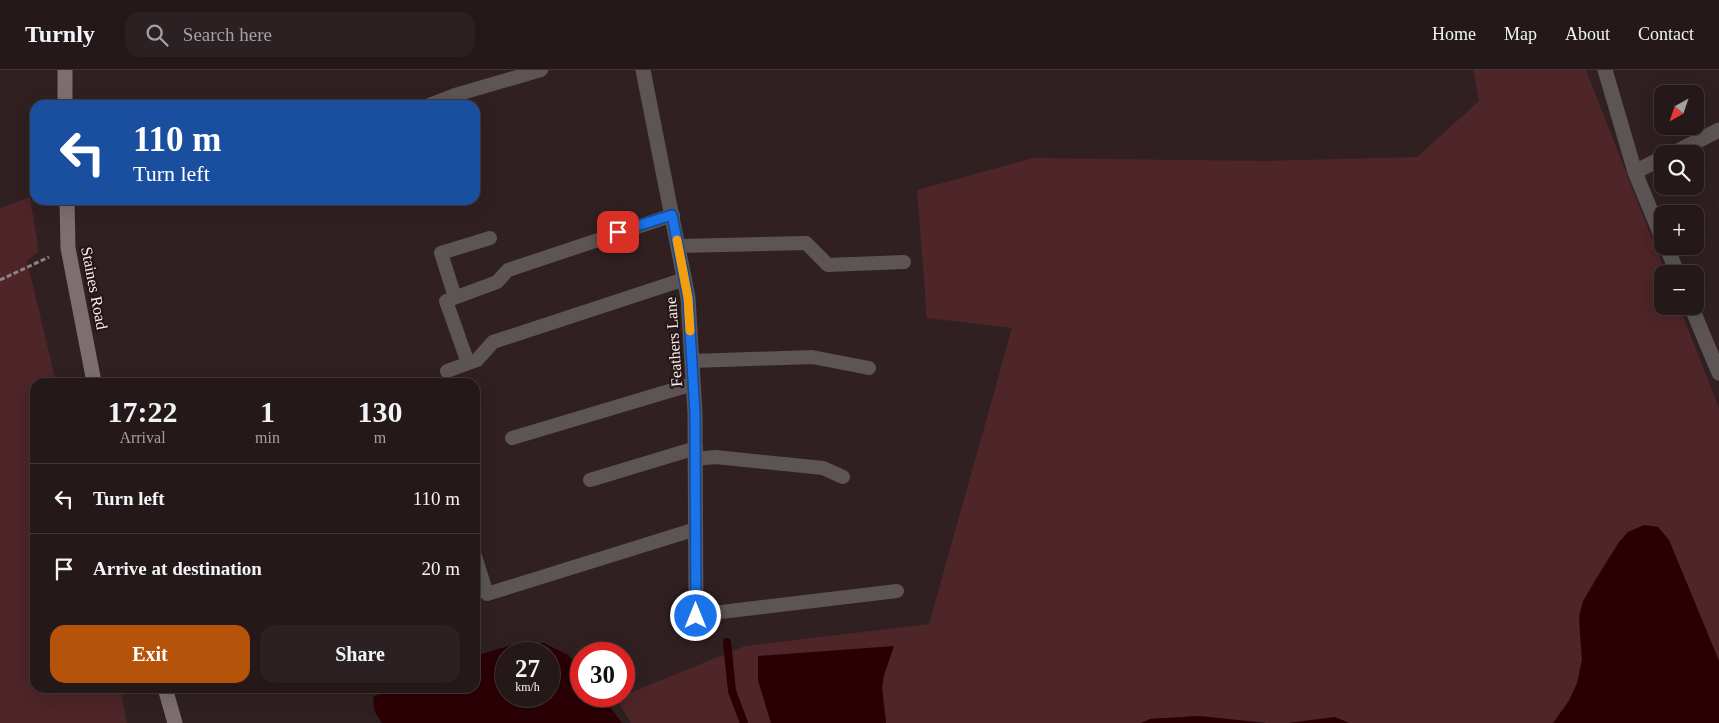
<!DOCTYPE html>
<html lang="en">
<head>
<meta charset="utf-8">
<style>
	body { margin:0; font-family:Georgia,serif; background:#2c2122; color:#f1f3f6; height:100vh; display:flex; flex-direction:column; font-size:19px; white-space:nowrap }
	* { box-sizing:border-box; margin:0 }
	p { font-size:16px; color:#a3a0a2 }
	.icon { flex:none; width:28px; height:28px; fill:none; stroke:currentColor; stroke-width:2; stroke-linecap:round; stroke-linejoin:round }
	.map { position:relative; flex:1; overflow:hidden }
	.side { position:absolute; left:30px; top:308px; width:450px; height:315px; display:flex; flex-direction:column; background:#241819; border-radius:15px; box-shadow:0 5px 20px #0002,0 0 0 1px #413738 }
	.side>* { flex:none }
	.hud { position:absolute; left:30px; top:30px; width:450px; height:105px; border-radius:15px; box-shadow:0 5px 20px #0002,0 0 0 1px #413738; background:#1a4fa0; color:#fff; overflow:hidden }
	.needle { width:32px; rotate:220deg }
	.tools { position:absolute; left:1654px; top:15px; display:grid; gap:10px }
	.tools a { display:grid; place-items:center; width:50px; height:50px; border-radius:10px; background:#241819; box-shadow:0 5px 20px #0002,0 0 0 1px #413738; font-size:25px }
	.speed { position:absolute; left:495px; top:572px; display:flex; gap:10px; font-size:25px; font-weight:700; text-align:center }
	.speed>* { display:grid; place-content:center; width:65px; height:65px; border-radius:50%; background:#241819; box-shadow:0 5px 20px #0002,0 0 0 1px #413738; line-height:1 }
	.speed small { font-size:12px; font-weight:400 }
	.speed .limit { border:8px solid #d22; background:#fff; color:#111 }
	.pin { position:absolute; display:grid; place-items:center; width:42px; height:42px; color:#fff; margin:-21px; border-radius:10px; box-shadow:0 2px 8px #0006 }
	.me { position:absolute; width:55px; margin:-28px; rotate:0deg; stroke-linejoin:round; filter:drop-shadow(0 0 4px #0008) }
	.turn { display:flex; align-items:center; gap:18px; height:105px; padding:0 20px; font-size:22px }
	.turn .icon { width:65px; height:65px; stroke-width:2.5 }
	.turn b { display:block; font-size:35px; line-height:42px }
	.eta { display:flex; justify-content:space-evenly; align-items:center; height:85px; text-align:center }
	.eta b { font-size:30px; font-weight:700; line-height:35px }
	.primary-button { display:flex; gap:10px; margin-top:auto; padding:10px 20px }
	.primary-button a { flex:1; height:58px; border-radius:15px; background:#b45309; color:#fff; font-size:20px; font-weight:700; line-height:58px; text-align:center }
	.primary-button a+a { background:#2c2122; color:#f1f3f6 }
	ul { padding:0; list-style:none }
	li { display:flex; align-items:center; gap:15px; height:70px; padding:0 20px; border-top:1px solid #413738 }
	li div { flex:1 }
	li b { display:block; font-size:19px }
	li em { font-style:normal }
	header { display:flex; align-items:center; gap:30px; box-sizing:border-box; height:70px; padding:0 25px; background:#241819; border-bottom:1px solid #413738 }
	header strong { font-size:24px }
	nav { display:flex; gap:28px; margin-inline-start:auto; font-size:18px }
	.search { width:350px; height:45px; background:#2c2122; display:flex; align-items:center; gap:12px; box-sizing:border-box; padding:0 18px; border-radius:15px; color:#a3a0a2; font-size:19px }
	.map>svg:first-child { display:block }
	.green { fill:#4e2529 }
	.water { fill:#2b0005; fill-rule:evenodd }
	.lines { fill:none; stroke-linecap:round; stroke-linejoin:round }
	.stream { stroke:#2b0005; stroke-width:8 }
	.path { stroke:#908282; stroke-width:3; stroke-dasharray:5 2.5; stroke-linecap:butt }
	.service { stroke:#5d5555; stroke-width:14 }
	.minor { stroke:#5d5555; stroke-width:15 }
	.secondary { stroke:#7d6f6f; stroke-width:15 }
	.route-casing { stroke:#114b97; stroke-width:12 }
	.route { stroke:#1a73e8; stroke-width:9 }
	.slow { stroke:#f59e0b; stroke-width:9 }
	.labels { text-anchor:middle; stroke-width:4.5; stroke-linejoin:round; paint-order:stroke }
	.street-label { font-size:16px; fill:#f9eded; stroke:#261717 }
</style>
</head>
<body>
<header>
<strong>Turnly</strong>
<div class="search"><svg class="icon" aria-label="search" viewBox="0 0 24 24"><circle cx="10" cy="10" r="6"/><path d="M15 15l6 6"/></svg>Search here</div>
<nav><a>Home</a><a>Map</a><a>About</a><a>Contact</a></nav>
</header>
<div class="map">
<svg width="1719" height="653" viewBox="0 0 1719 653">
	<rect width="100%" height="100%" fill="#302021"/>
	<g class="green">
		<path d="M1473 0H1586L1666 204H1662V236H1679L1719 338V591L1669 470 1628 462C1614 478 1583 524 1580 545 1578 558 1581 574 1582 587 1583 613 1567 634 1553 653H1349L1335 647 1288 653H1266L1199 646 1150 649 1141 653H886L882 617 884 605 893 577 758 611 771 653H631L616 628 624 626V625L745 576 929 554 1012 258 927 248 917 120 1033 88 1264 91 1417 87 1479 31Z"/>
		<polygon points="30,127 39,181 27,191 56,312 35,312 35,618 120,618 127,653 0,653 0,138"/>
	</g>
	<g class="water">
		<polygon points="1644,455 1658,457 1669,470 1719,591 1719,653 1553,653 1569,631 1577,613 1582,590 1579,547 1583,531 1619,472 1628,462"/>
		<path d="M518 573H544L568 585 581 601V626H602L622 653H382C375 644 372 637 374 626L394 618H475V586ZM506 584H549V626H506Z"/>
		<polygon points="894,576 884,605 882,617 886,653 771,653 758,610 758,586"/>
		<polygon points="1199,646 1266,653 1141,653 1150,649"/>
		<polygon points="1335,647 1349,653 1288,653"/>
	</g>
	<g class="lines">
		<polyline class="stream" points="727,572 732,621 744,653"/>
		<polyline class="path" points="0,210 49,187"/>
		<g class="service">
			<polyline points="429,35 455,25 541,0"/>
			<polyline points="679,176 806,173 828,195 904,192"/>
			<polyline points="455,227 441,183 490,168"/>
			<polyline points="692,291 812,287 869,298"/>
			<polyline points="468,293 446,231 497,212 508,200 673,145"/>
			<polyline points="447,301 477,290 493,272 685,209"/>
			<polyline points="512,368 693,314"/>
			<polyline points="696,389 715,387 823,398 843,407"/>
			<polyline points="590,410 696,378"/>
			<polyline points="475,486 487,524 696,459"/>
			<polyline points="696,545 897,521"/>
		</g>
		<g class="minor">
			<polyline points="643,0 688,228 695,343 696,545"/>
			<polyline points="1605,0 1635,102 1662,168"/>
			<polyline points="1672,84 1719,60"/>
			<polyline points="1635,102 1662,88"/>
			<polyline points="1666,176 1678,204"/>
			<polyline points="1691,236 1719,303"/>
		</g>
		<g class="secondary">
			<polyline points="65,0 65,35"/>
			<polyline points="67,130 68,178 94,312"/>
			<polyline points="165,618 175,653"/>
		</g>
	</g>
	<g class="lines">
		<g class="route-casing">
			<polyline id="route" points="618,162 672,145 688,228 695,343 696,546"/>
		</g>
		<use href="#route" class="route"/>
		<polyline class="slow" points="677,170 688,228 690,261"/>
	</g>
	<g class="labels">
		<g class="street-label">
			<text transform="translate(95 218) rotate(79)" y="6">Staines Road</text>
			<text transform="translate(673 272) rotate(-94)" y="6">Feathers Lane</text>
		</g>
	</g>
</svg>
<div class="tools">
<a><svg class="needle" viewBox="-14 -14 28 28"><path d="M0-13l5 13h-10z" fill="#e53935"/><path d="M0 13l5-13h-10z" fill="#a3a0a2"/></svg></a>
<a><svg class="icon" aria-label="search" viewBox="0 0 24 24"><circle cx="10" cy="10" r="6"/><path d="M15 15l6 6"/></svg></a>
<a>+</a>
<a>−</a>
</div>
<div class="speed"><div>27<small>km/h</small></div><div class="limit">30</div></div>
<div class="pin" style="left:618px;top:162px;background:#d93025"><svg class="icon" aria-label="arrive" viewBox="0 0 24 24"><path d="M6 21V4h12l-3 4 3 4H6"/></svg></div>
<svg class="me" style="left:696px;top:546px" viewBox="-20 -20 40 40"><circle r="17" fill="#1a73e8" stroke="#fff" stroke-width="3"/><path d="M0-11L8 9 0 5-8 9z" fill="#fff"/></svg>
<div class="hud">
<div class="turn"><svg class="icon" aria-label="left" viewBox="0 0 24 24"><path d="M17 20v-9H6M10 6l-5 5 5 5"/></svg><div><b>110 m</b>Turn left</div></div>
</div>
<section class="side">
<div class="eta">
<div><b>17:22</b><p>Arrival</p></div>
<div><b>1</b><p>min</p></div>
<div><b>130</b><p>m</p></div>
</div>
<ul>
<li><svg class="icon" aria-label="left" viewBox="0 0 24 24"><path d="M17 20v-9H6M10 6l-5 5 5 5"/></svg><div><b>Turn left</b></div><em>110 m</em></li>
<li><svg class="icon" aria-label="arrive" viewBox="0 0 24 24"><path d="M6 21V4h12l-3 4 3 4H6"/></svg><div><b>Arrive at destination</b></div><em>20 m</em></li>
</ul>
<div class="primary-button"><a>Exit</a><a>Share</a></div>
</section>
</div>
</body>
</html>
